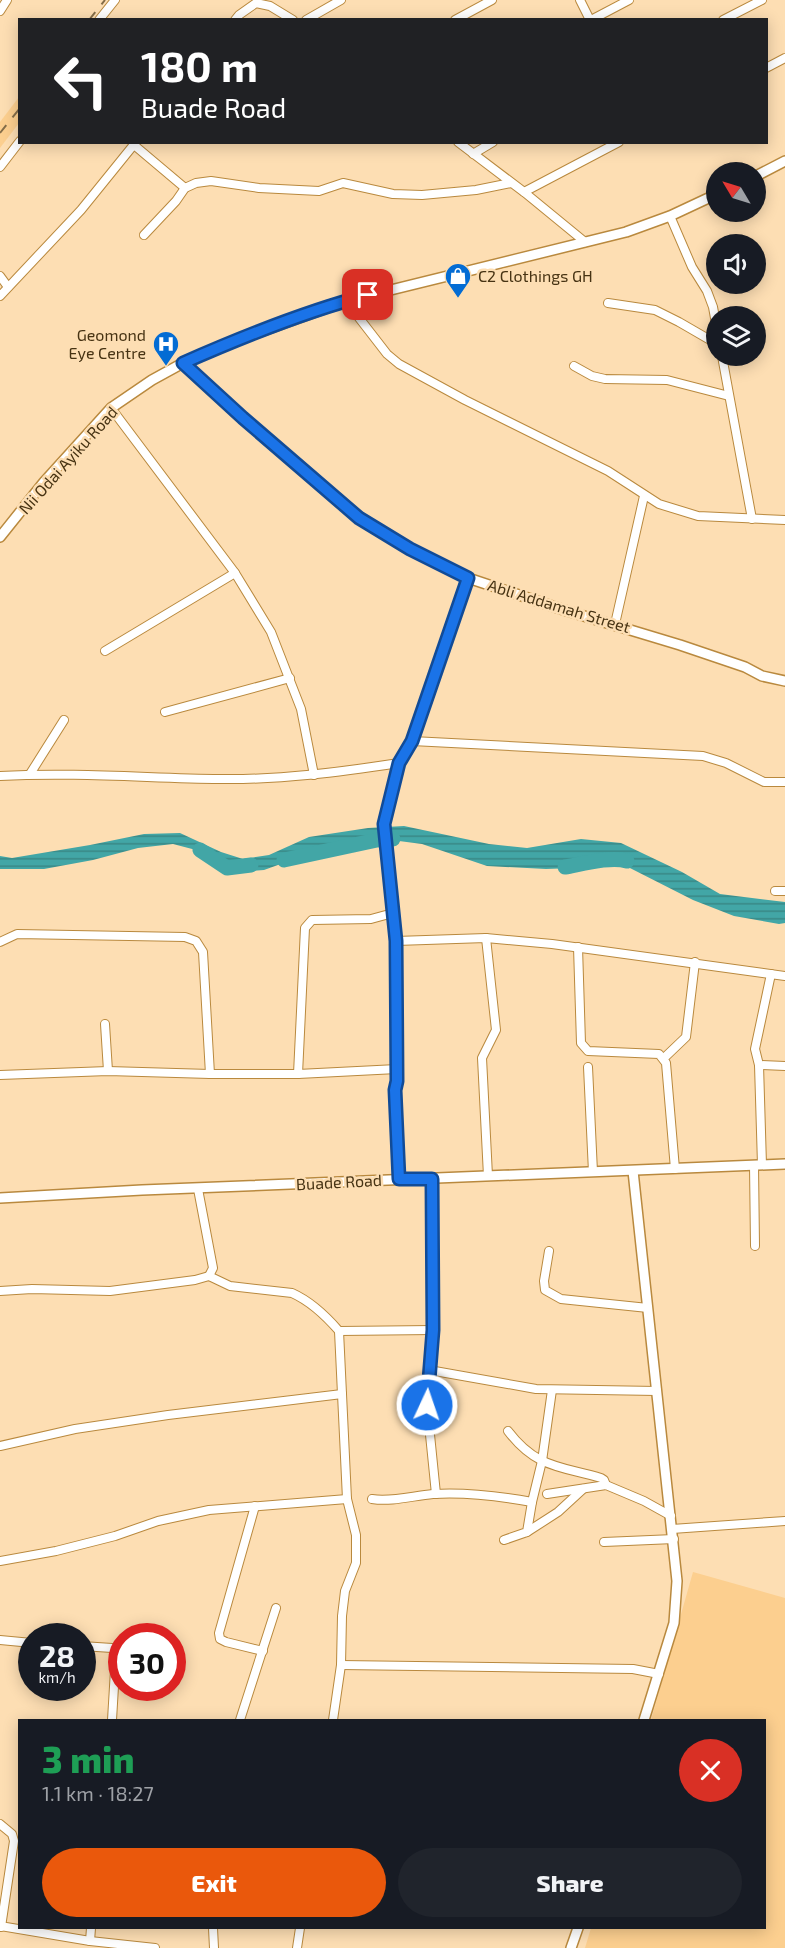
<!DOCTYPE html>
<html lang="en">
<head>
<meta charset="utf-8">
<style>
	body { margin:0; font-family:"Exo 2",sans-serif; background:#20242c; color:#f1f3f6; height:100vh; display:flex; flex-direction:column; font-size:22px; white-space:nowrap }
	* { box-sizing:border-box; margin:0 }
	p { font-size:20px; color:#9ea1a6 }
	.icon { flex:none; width:33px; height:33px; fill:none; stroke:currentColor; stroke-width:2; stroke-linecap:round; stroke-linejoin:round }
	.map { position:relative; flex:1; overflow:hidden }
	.sheet { position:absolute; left:18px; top:1719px; width:748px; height:210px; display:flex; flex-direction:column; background:#171b24; border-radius:0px; box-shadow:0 3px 15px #0003 }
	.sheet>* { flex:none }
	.hud { position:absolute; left:18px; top:18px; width:750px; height:126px; border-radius:0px; box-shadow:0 3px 15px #0003; background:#202124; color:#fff; overflow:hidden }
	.needle { width:39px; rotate:308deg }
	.fabs { position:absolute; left:706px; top:162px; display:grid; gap:12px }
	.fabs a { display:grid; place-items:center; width:60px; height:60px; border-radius:50%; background:#171b24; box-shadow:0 3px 15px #0003; font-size:30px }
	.speed { position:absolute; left:18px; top:1623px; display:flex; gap:12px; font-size:30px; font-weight:700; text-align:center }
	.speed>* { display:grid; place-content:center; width:78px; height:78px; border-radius:50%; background:#171b24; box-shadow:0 3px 15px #0003; line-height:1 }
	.speed small { font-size:15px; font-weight:400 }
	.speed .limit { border:9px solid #d22; background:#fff; color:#111 }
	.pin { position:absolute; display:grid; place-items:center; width:51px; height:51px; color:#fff; margin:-26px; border-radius:12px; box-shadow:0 3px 9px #0006 }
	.me { position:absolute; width:66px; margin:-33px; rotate:3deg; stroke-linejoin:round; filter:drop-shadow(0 0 4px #0008) }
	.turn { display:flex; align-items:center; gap:21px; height:126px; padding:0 24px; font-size:27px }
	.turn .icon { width:78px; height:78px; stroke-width:2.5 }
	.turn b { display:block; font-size:42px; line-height:51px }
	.round { display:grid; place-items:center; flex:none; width:63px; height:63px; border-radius:32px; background:#20242c }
	.summary { display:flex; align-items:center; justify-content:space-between; height:102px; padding:0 24px }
	h1 { font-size:36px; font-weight:800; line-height:45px; color:#1e9e55 }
	.primary-button { display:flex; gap:12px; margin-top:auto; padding:12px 24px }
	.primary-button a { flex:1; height:69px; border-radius:36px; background:#ea580c; color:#fff; font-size:24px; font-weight:800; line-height:69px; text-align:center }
	.primary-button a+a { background:#20242c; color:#f1f3f6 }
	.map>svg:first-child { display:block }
	.built { fill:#fccf8f }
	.water { fill:url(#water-rules) }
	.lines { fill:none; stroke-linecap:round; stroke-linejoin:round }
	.river { stroke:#42a6a6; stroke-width:15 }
	.minor-casing { stroke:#b9893e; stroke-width:10 }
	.tertiary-casing { stroke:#b9893e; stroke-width:12 }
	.minor { stroke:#fff; stroke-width:8 }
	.tertiary { stroke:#fff; stroke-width:9 }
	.rail { stroke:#846d49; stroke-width:2; stroke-dasharray:10 10; stroke-linecap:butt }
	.route-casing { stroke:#114b97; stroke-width:15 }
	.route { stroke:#1a73e8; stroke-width:10 }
	.labels { text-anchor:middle; stroke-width:5; stroke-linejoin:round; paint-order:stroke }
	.poi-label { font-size:16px; fill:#473313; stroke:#fddeb3; text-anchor:start }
	.street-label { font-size:16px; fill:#473313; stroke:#fddeb3 }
</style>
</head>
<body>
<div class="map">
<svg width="785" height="1948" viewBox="0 0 785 1948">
	<defs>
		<pattern id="water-rules" width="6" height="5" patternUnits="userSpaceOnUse" patternTransform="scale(1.5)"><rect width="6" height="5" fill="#42a6a6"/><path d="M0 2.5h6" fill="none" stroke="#398886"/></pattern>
	</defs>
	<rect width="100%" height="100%" fill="#fddeb3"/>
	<g class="built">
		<polygon points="19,97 19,123 0,148 0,122"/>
		<polygon points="693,1572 785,1598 785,1948 585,1948 591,1928 765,1928 765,1720 651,1720"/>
	</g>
	<polygon class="water" points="404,826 489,844 527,848 581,839 621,843 682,872 720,894 785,902 785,923 779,924 734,916 693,900 624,865 598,859 574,868 546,869 487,866 422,844 399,841 364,841 325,845 289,861 264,870 241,872 196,850 173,844 138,848 93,860 44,869 0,869 0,856 12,858 90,845 144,834 180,833 221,852 243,859 269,855 309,837 368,828"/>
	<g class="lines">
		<g class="river">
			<polyline points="200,850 227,868 251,865"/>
			<polyline points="284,860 377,840 393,839"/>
			<path d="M565 867C582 864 611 856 627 861"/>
		</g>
		<g class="minor-casing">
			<g id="minor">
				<polyline points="580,0 590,20"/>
				<polyline points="0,11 7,0"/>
				<polyline points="99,20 115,0"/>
				<polyline points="235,20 239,15 256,3 270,6 293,20"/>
				<polyline points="306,20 341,0"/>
				<polyline points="455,20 492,0"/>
				<polyline points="591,20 629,0"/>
				<polyline points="723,20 762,0"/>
				<polyline points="766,68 785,58"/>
				<polyline points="458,142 524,192 585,242"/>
				<polyline points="134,145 185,188"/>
				<polyline points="473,154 493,142"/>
				<polyline points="0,167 20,141"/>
				<polyline points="524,192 619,142"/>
				<polyline points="670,216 692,267 707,291 713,307 717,329"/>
				<polyline points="144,235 176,201 185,188 196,183 211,181 259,188 319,191 343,183 393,194 422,195 476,190 511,183"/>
				<polyline points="0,276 8,287"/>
				<polyline points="0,296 81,210 136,142"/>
				<polyline points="346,301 387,354 399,364 465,400 608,471 659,504 698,516 785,520"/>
				<polyline points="608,303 655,310 679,322 717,344"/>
				<polyline points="722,356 752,519"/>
				<polyline points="574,366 592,376 605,379 667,380 729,396"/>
				<polyline points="111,408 235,573 271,632 301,709 314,775"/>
				<polyline points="615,624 644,496"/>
				<polyline points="105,651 235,573"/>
				<polyline points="165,712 290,678"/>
				<polyline points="412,741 703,756 726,763 764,782 785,782"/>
				<polyline points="30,774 64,720"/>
				<path d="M0 776C74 772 147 778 220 779 280 780 340 772 399 763"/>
				<polyline points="775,891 785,891"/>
				<polyline points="486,938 496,1030 482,1058 488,1176"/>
				<polyline points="396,941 486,938 552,944 785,976"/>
				<polyline points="0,942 17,934 185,937 196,941 203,952 210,1074"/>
				<polyline points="578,947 581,1043 588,1051 659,1054 666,1063 675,1169"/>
				<polyline points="105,1024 108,1071"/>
				<polyline points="664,1058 686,1037 695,962"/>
				<polyline points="759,1065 785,1066"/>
				<polyline points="588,1067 593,1172"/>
				<polyline points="298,1074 305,928 312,920 371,919 393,913"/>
				<polyline points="0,1075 108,1071 210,1074 298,1074 397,1069"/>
				<polyline points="754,1165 755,1246"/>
				<polyline points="762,1165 759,1065 755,1049 771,974"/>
				<polyline points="399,1179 395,1090 397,1081 396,941 384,824 399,763 412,741 468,578"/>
				<polyline points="432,1179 433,1330 427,1405 436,1494"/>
				<polyline points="198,1189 213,1268 209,1276"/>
				<polyline points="549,1251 544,1281 545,1290 561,1299 648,1308"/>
				<path d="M0 1291 32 1289 110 1291 195 1280 209 1276 230 1286 292 1293C310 1301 326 1316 339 1331L347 1499 356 1535V1563L345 1591 342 1616 341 1665 333 1720"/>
				<polyline points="339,1331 433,1330"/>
				<polyline points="429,1370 536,1389 657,1391"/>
				<path d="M508 1431C536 1468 560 1466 601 1478L604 1480 606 1485"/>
				<polyline points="0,1446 75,1429 168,1415 342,1394"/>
				<polyline points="547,1494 606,1485 644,1501 671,1516"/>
				<path d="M372 1499C392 1502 412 1496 433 1494 466 1492 499 1496 532 1502"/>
				<polyline points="255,1506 219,1633 220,1639 226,1642 263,1651"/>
				<polyline points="672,1529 785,1521"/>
				<polyline points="527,1532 558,1512 583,1489"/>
				<polyline points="504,1540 527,1532 532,1502 542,1461 552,1390"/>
				<polyline points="604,1542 674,1539"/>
				<polyline points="0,1561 56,1551 115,1536 158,1521 209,1510 347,1499"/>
				<polyline points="0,1640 32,1643"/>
				<polyline points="82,1646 112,1648 116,1653 112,1720"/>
				<polyline points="341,1665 633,1669 659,1674"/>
				<polyline points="240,1720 276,1608"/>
				<polyline points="0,1824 12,1834 14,1841 1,1927"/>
				<polyline points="0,1926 90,1941 155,1948"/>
				<polyline points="213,1928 214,1948"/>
				<polyline points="90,1941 91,1928"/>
				<polyline points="297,1948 300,1928"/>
			</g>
		</g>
		<g class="tertiary-casing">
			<g id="tertiary">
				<polyline points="756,176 785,161"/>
				<polyline points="183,363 234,411 338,501 359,518 410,549 468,578 564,610 680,645 745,667 762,676 785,681"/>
				<polyline points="0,537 44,482 111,408 152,380 183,363 229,343 346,301 626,232 670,216 717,194"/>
				<polyline points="633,1171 677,1581 674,1623 644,1720"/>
				<polyline points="0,1198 142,1190 785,1164"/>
				<polyline points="571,1948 578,1928"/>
			</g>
		</g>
		<use href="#minor" class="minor"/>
		<use href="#tertiary" class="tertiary"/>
		<g class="rail">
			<polyline points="89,20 105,0"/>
			<polyline points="0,133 20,108"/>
		</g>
	</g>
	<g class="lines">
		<g class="route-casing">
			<path id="route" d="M368 295C306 311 242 337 183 363L243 418 359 518 410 549 468 578 412 741 399 763 384 824 396 941 397 1081 395 1090 399 1179H432L433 1330 427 1405"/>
		</g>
		<use href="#route" class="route"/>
	</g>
	<defs>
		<g id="shop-pin" transform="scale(1.35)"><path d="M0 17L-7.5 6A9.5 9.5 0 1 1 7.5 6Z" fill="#036cd4" stroke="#fddeb3"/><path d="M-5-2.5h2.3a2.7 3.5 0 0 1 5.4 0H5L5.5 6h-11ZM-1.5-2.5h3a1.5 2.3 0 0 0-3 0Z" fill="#fff"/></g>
		<g id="hospital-pin" transform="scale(1.35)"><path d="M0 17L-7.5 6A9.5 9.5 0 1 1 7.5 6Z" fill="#036cd4" stroke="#fddeb3"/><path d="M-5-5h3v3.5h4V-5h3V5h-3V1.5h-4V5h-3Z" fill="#fff"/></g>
	</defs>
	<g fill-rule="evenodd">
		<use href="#shop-pin" x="458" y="276"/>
		<use href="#hospital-pin" x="166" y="344"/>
	</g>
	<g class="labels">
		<g class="poi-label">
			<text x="478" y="282">C2 Clothings GH</text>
			<text x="146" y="341" text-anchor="end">Geomond<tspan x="146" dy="18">Eye Centre</tspan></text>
		</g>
		<g class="street-label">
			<text transform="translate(68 460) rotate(-48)" y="6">Nii Odai Ayiku Road</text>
			<text transform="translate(559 606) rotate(17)" y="6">Abli Addamah Street</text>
			<text transform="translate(339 1182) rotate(-3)" y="6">Buade Road</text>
		</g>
	</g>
</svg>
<div class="fabs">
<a><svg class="needle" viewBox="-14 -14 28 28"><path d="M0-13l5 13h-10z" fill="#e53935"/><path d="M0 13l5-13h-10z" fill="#9ea1a6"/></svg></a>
<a><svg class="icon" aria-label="sound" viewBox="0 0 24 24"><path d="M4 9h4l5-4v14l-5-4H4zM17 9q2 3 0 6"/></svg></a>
<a><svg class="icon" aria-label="layers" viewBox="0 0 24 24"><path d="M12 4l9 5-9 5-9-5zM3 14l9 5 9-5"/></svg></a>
</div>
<div class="speed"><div>28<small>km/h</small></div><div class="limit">30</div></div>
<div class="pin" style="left:368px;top:295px;background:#d93025"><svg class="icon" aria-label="arrive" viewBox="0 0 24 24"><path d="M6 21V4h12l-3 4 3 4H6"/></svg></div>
<svg class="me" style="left:427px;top:1405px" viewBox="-20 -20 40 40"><circle r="17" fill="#1a73e8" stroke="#fff" stroke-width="3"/><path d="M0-11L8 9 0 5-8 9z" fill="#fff"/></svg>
<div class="hud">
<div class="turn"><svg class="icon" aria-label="left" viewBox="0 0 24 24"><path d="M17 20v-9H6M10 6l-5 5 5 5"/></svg><div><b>180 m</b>Buade Road</div></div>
</div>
<section class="sheet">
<div class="summary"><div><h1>3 min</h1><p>1.1 km · 18:27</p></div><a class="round" style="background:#d93025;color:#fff"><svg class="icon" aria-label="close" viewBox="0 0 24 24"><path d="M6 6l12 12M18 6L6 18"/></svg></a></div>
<div class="primary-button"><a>Exit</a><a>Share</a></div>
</section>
</div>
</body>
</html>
